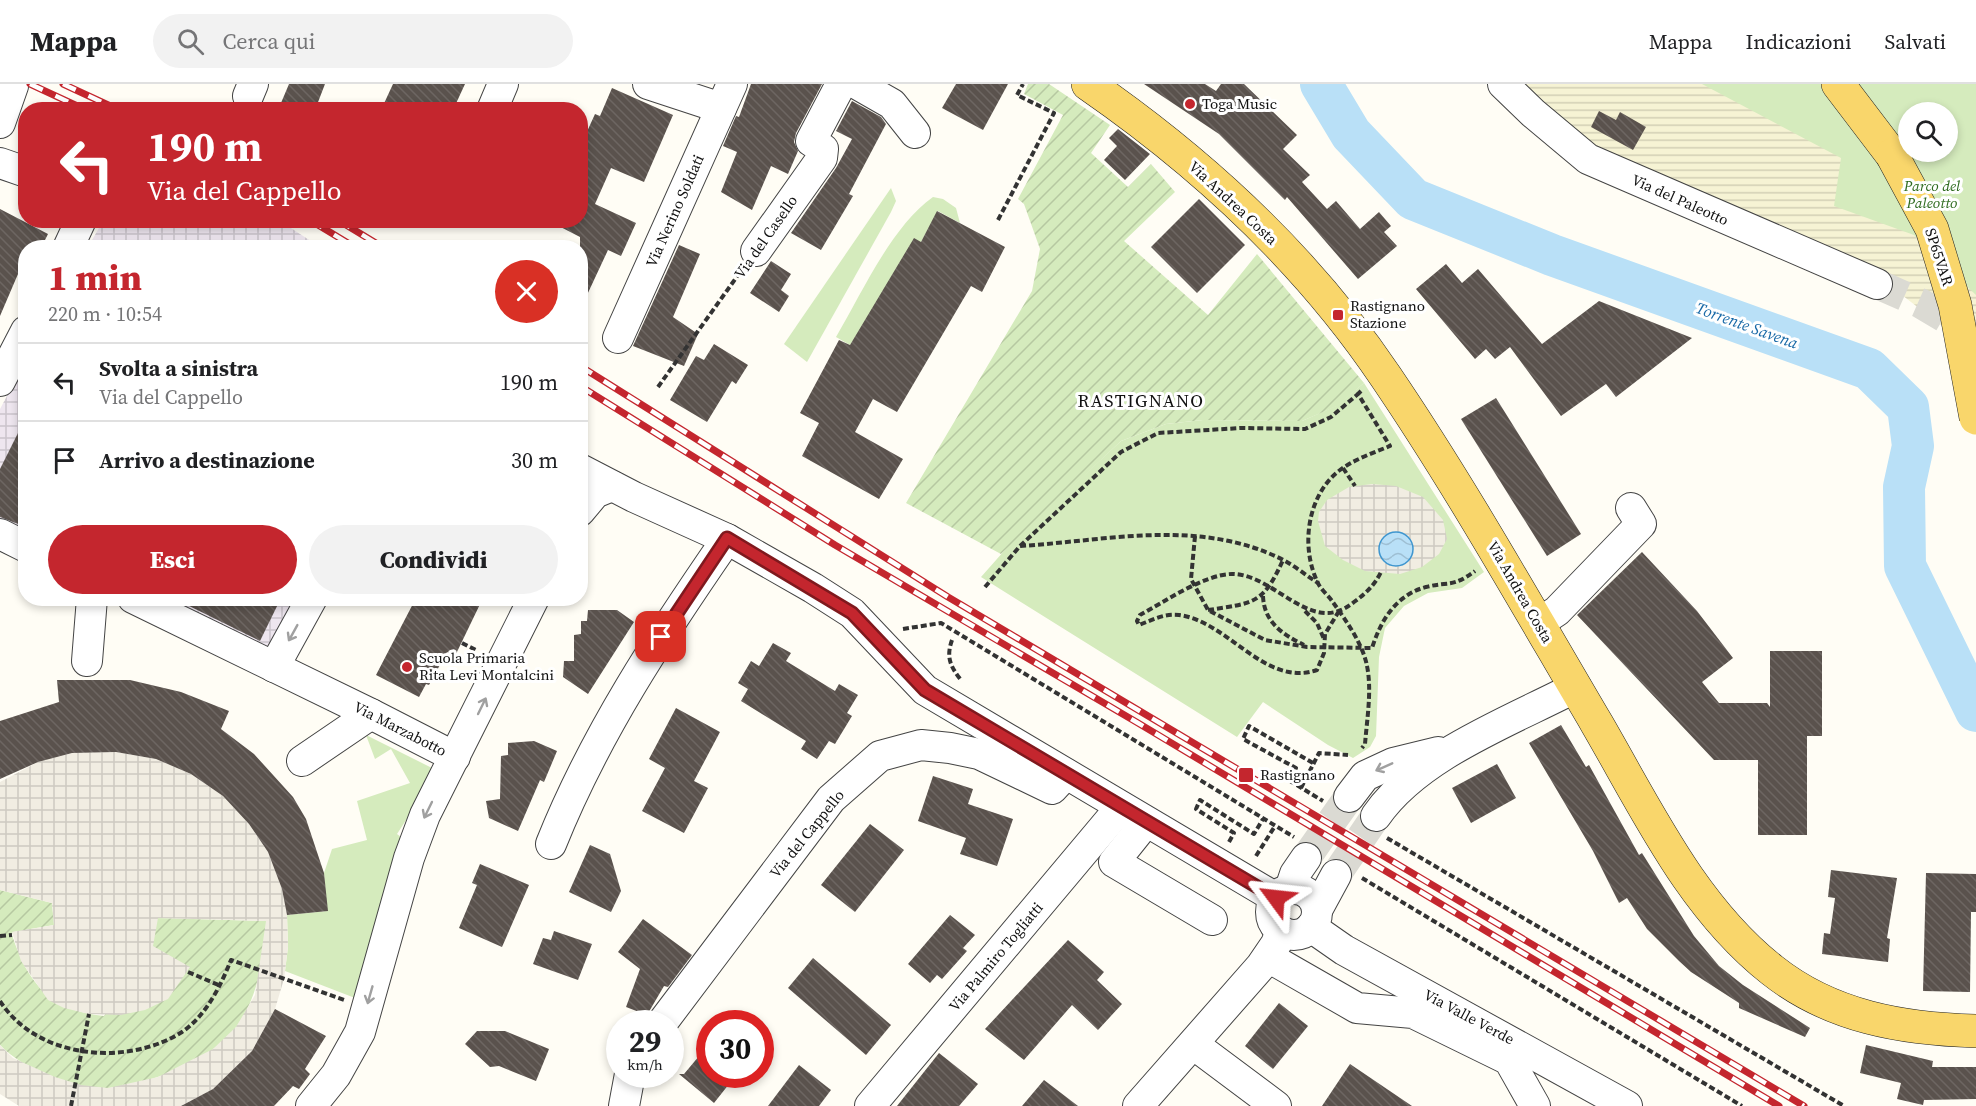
<!DOCTYPE html>
<html lang="it">
<head>
<meta charset="utf-8">
<style>
	body { margin:0; font-family:"Source Serif 4",serif; background:#f2f2f2; color:#202124; height:100vh; display:flex; flex-direction:column; font-size:22px; white-space:nowrap }
	* { box-sizing:border-box; margin:0 }
	p { font-size:20px; color:#757577 }
	.icon { flex:none; width:33px; height:33px; fill:none; stroke:currentColor; stroke-width:2; stroke-linecap:round; stroke-linejoin:round }
	.map { position:relative; flex:1; overflow:hidden }
	.drawer { position:absolute; left:18px; top:156px; width:570px; height:366px; display:flex; flex-direction:column; background:#fff; border-radius:24px; box-shadow:0 3px 9px #0003 }
	.drawer>* { flex:none }
	.guide { position:absolute; left:18px; top:18px; width:570px; height:126px; border-radius:24px; box-shadow:0 3px 9px #0003; background:#c4262e; color:#fff; overflow:hidden }
	.controls { position:absolute; left:1898px; top:18px; display:grid; gap:12px }
	.controls a { display:grid; place-items:center; width:60px; height:60px; border-radius:50%; background:#fff; box-shadow:0 3px 9px #0003; font-size:30px }
	.speed { position:absolute; left:606px; top:926px; display:flex; gap:12px; font-size:30px; font-weight:700; text-align:center }
	.speed>* { display:grid; place-content:center; width:78px; height:78px; border-radius:50%; background:#fff; box-shadow:0 3px 9px #0003; line-height:1 }
	.speed small { font-size:15px; font-weight:400 }
	.speed .limit { border:9px solid #d22; background:#fff; color:#111 }
	.pin { position:absolute; display:grid; place-items:center; width:51px; height:51px; color:#fff; margin:-26px; border-radius:12px; box-shadow:0 3px 9px #0006 }
	.me { position:absolute; width:66px; margin:-33px; rotate:300deg; stroke-linejoin:round; filter:drop-shadow(0 0 4px #0008) }
	.turn { display:flex; align-items:center; gap:21px; height:126px; padding:0 30px; font-size:27px }
	.turn .icon { width:78px; height:78px; stroke-width:2.5 }
	.turn b { display:block; font-size:42px; line-height:51px }
	.round { display:grid; place-items:center; flex:none; width:63px; height:63px; border-radius:32px; background:#f2f2f2 }
	.summary { display:flex; align-items:center; justify-content:space-between; height:102px; padding:0 30px }
	h1 { font-size:36px; font-weight:800; line-height:45px; color:#c4262e }
	.cta { display:flex; gap:12px; margin-top:auto; padding:12px 30px }
	.cta a { flex:1; height:69px; border-radius:36px; background:#c4262e; color:#fff; font-size:24px; font-weight:800; line-height:69px; text-align:center }
	.cta a+a { background:#f2f2f2; color:#202124 }
	ul { padding:0; list-style:none }
	li { display:flex; align-items:center; gap:18px; height:78px; padding:0 30px; border-top:2px solid #e0e0e0 }
	li div { flex:1 }
	li b { display:block; font-size:22px }
	li em { font-style:normal }
	header { display:flex; align-items:center; gap:36px; box-sizing:border-box; height:84px; padding:0 30px; background:#fff; border-bottom:2px solid #e0e0e0 }
	header strong { font-size:28px }
	nav { display:flex; gap:33px; margin-inline-start:auto; font-size:21px }
	.search { width:420px; height:54px; background:#f2f2f2; display:flex; align-items:center; gap:15px; box-sizing:border-box; padding:0 21px; border-radius:33px; color:#757577; font-size:22px }
	.map>svg:first-child { display:block }
	.industrial { fill:url(#industrial-grid) }
	.farmland { fill:url(#farmland-rules); fill-rule:evenodd }
	.grass { fill:#d5ebbd; fill-rule:evenodd }
	.garden { fill:url(#garden-furrows) }
	.plaza { fill:url(#plaza-grid) }
	.water { fill:url(#water-waves); stroke:#3f96cf; stroke-width:1.5 }
	.lines { fill:none; stroke-linecap:round; stroke-linejoin:round }
	.river { stroke:#b9e0f7; stroke-width:42 }
	.building { fill:url(#building-back-hatch) }
	.minor-tunnel { stroke:#dbdad3; stroke-width:30; stroke-dasharray:30 15; stroke-linecap:butt }
	.minor-casing { stroke:#444; stroke-width:32 }
	.major-casing { stroke:#222; stroke-width:34 }
	.path { stroke:#333; stroke-width:4; stroke-dasharray:6 3; stroke-linecap:butt }
	.minor { stroke:#fff; stroke-width:30 }
	.major { stroke:#f9d66b; stroke-width:33 }
	.rail-casing { stroke:#c4262e; stroke-width:7 }
	.rail { stroke:#fff; stroke-width:4.5; stroke-dasharray:14; stroke-linecap:butt }
	.major-bridge-casing { stroke:#222; stroke-width:34; stroke-linecap:butt }
	.major-bridge { stroke:#f9d66b; stroke-width:33 }
	.oneway { stroke:#a0a0a0 }
	.route-casing { stroke:#7f191e; stroke-width:15 }
	.route { stroke:#c4262e; stroke-width:10 }
	.poi-dot { fill:#c4262e; stroke:#fff; stroke-width:2 }
	.labels { text-anchor:middle; stroke-width:6; stroke-linejoin:round; paint-order:stroke }
	.poi-label { font-size:15px; fill:#111; stroke:#fff; text-anchor:start }
	.park-label { font-size:15px; font-style:italic; fill:#2f6b1f; stroke:#fff }
	.street-label { font-size:15px; fill:#111; stroke:#fff }
	.water-label { font-size:16px; font-style:italic; fill:#1768a6; stroke:#fff }
	.quarter-label { font-size:18px; letter-spacing:1.5px; fill:#111; stroke:#fff }
</style>
</head>
<body>
<header>
<strong>Mappa</strong>
<div class="search"><svg class="icon" aria-label="search" viewBox="0 0 24 24"><circle cx="10" cy="10" r="6"/><path d="M15 15l6 6"/></svg>Cerca qui</div>
<nav><a>Mappa</a><a>Indicazioni</a><a>Salvati</a></nav>
</header>
<div class="map">
<svg width="1976" height="1022" viewBox="0 0 1976 1022">
	<defs>
		<pattern id="industrial-grid" width="8" height="8" patternUnits="userSpaceOnUse" patternTransform="scale(1.5)"><rect width="8" height="8" fill="#eee6ef"/><path d="M0 4h8M4 0v8" fill="none" stroke="#cbc4cc"/></pattern>
		<pattern id="farmland-rules" width="6" height="5" patternUnits="userSpaceOnUse" patternTransform="scale(1.5)"><rect width="6" height="5" fill="#f6f3d4"/><path d="M0 2.5h6" fill="none" stroke="#d2cfb5"/></pattern>
		<pattern id="garden-furrows" width="10" height="10" patternUnits="userSpaceOnUse" patternTransform="scale(1.5)"><rect width="10" height="10" fill="#d5ebbd"/><path d="M-1 1l2-2M0 10L10 0M9 11l2-2" fill="none" stroke="#b6c8a1"/></pattern>
		<pattern id="plaza-grid" width="8" height="8" patternUnits="userSpaceOnUse" patternTransform="scale(1.5)"><rect width="8" height="8" fill="#f1ede2"/><path d="M0 4h8M4 0v8" fill="none" stroke="#cecac1"/></pattern>
		<pattern id="water-waves" width="16" height="10" patternUnits="userSpaceOnUse" patternTransform="scale(1.5)"><rect width="16" height="10" fill="#b9e0f7"/><path d="M0 5q4-4 8 0t8 0" fill="none" stroke="#9ebfd3"/></pattern>
		<pattern id="building-back-hatch" width="6" height="6" patternUnits="userSpaceOnUse" patternTransform="scale(1.5)"><rect width="6" height="6" fill="#5a524d"/><path d="M-1 5l2 2M0 0l6 6M5-1l2 2" fill="none" stroke="#6d6662"/></pattern>
	</defs>
	<rect width="100%" height="100%" fill="#fffdf5"/>
	<g class="industrial">
		<polygon points="103,137 280,137 320,163 88,163"/>
		<polygon points="25,278 25,460 0,449 0,325"/>
		<polygon points="147,515 302,515 272,570"/>
	</g>
	<path class="farmland" d="M1494 0H1938L1976 25V294L1946 245 1898 208 1815 163 1686 118ZM1908 28H1947V68H1908Z"/>
	<g class="grass">
		<path d="M1702 0H1976V211L1914 151 1834 122 1841 74ZM1908 28H1947V68H1908Z"/>
		<polygon points="891,104 896,117 891,128 807,278 784,260"/>
		<path d="M933 113 943 115 956 124 960 139 938 127 921 158 850 261 836 253C862 209 891 143 933 113Z"/>
		<polygon points="1364,299 1484,488 1462,504 1428,509 1404,522 1385,544 1379,573 1376,652 1370,663 1353,674 1328,661 1263,618 1237,653 981,493 1012,458 1121,357 1166,340 1203,336 1302,337 1336,322"/>
		<polygon points="366,651 438,687 397,750 405,756 355,914 285,887 288,863 287,831 327,827 324,789 332,765 367,756 357,717 410,699 391,665 375,675"/>
	</g>
	<g class="garden">
		<polygon points="1028,0 1049,0 1110,41 1091,69 1128,103 1151,80 1175,108 1124,157 1208,231 1257,170 1364,299 1337,322 1302,337 1203,336 1166,340 1121,357 1001,470 906,419 1032,207 1040,165 1024,120 1018,115 1063,31 1024,10"/>
		<path d="M0 806 52 819 54 841 13 848 12 851C28 900 51 927 104 932L152 862 157 834 267 837C262 875 260 910 237 942 213 976 149 1001 108 1004 73 1006 24 986 0 961Z"/>
	</g>
	<g class="plaza">
		<polygon points="1372,400 1396,402 1423,413 1443,436 1447,455 1439,470 1422,483 1400,490 1365,487 1343,476 1325,462 1318,437 1319,428 1327,416 1349,403"/>
		<polygon points="116,668 156,675 191,690 223,712 249,740 268,768 282,805 287,831 288,863 284,895 275,925 252,967 213,1005 181,1022 19,1022 0,1010 0,961 13,974 55,993 81,1001 108,1004 158,993 213,965 236,943 255,911 266,837 158,834 153,862 190,883 168,915 145,926 121,931 89,930 64,924 48,916 21,877 12,848 54,841 52,819 0,806 0,698 38,678 72,669"/>
	</g>
	<circle class="water" cx="1396" cy="465" r="17"/>
	<g class="lines">
		<polyline class="river" points="1321,0 1351,50 1413,115 1552,171 1869,285 1908,323 1913,362 1904,403 1905,482 1976,627"/>
	</g>
	<g class="building">
		<polygon points="289,0 325,0 315,26 298,26 281,19"/>
		<polygon points="393,0 465,0 453,26 381,26"/>
		<polygon points="751,0 822,0 796,49 794,58 798,67 788,90 771,82 752,126 721,108 737,68 723,62 736,32 739,33"/>
		<polygon points="956,0 1008,0 983,46 942,24"/>
		<polygon points="1144,0 1205,0 1216,7 1221,0 1244,0 1297,51 1283,65 1310,91 1302,98 1327,125 1336,117 1360,145 1379,128 1391,142 1384,148 1397,162 1358,195 1287,113 1285,116 1219,50"/>
		<polygon points="612,4 673,31 644,98 611,84 595,120 636,139 621,172 608,166 580,226 580,153 547,136 580,136 580,63 595,30 600,32"/>
		<polygon points="852,17 881,33 886,40 849,110 853,112 821,166 791,149 836,84 852,55 836,47"/>
		<polygon points="1599,27 1616,36 1620,28 1646,43 1633,66 1591,43"/>
		<polygon points="1118,45 1150,70 1125,96 1104,76 1117,62 1109,54"/>
		<polygon points="1199,115 1245,161 1197,209 1151,163"/>
		<polygon points="0,125 48,150 41,164 26,164 26,193 18,190 0,232"/>
		<polygon points="937,127 1005,163 982,208 971,202 897,328 873,315 855,348 903,375 879,415 802,372 819,339 800,329 839,256 850,261 914,154 921,158"/>
		<polygon points="679,161 700,170 673,233 698,250 684,282 633,262"/>
		<polygon points="771,177 791,190 781,206 789,212 779,228 750,209"/>
		<polygon points="1446,180 1462,199 1478,185 1542,260 1599,217 1692,254 1616,313 1606,300 1561,332 1510,263 1495,275 1486,265 1475,275 1416,205"/>
		<polygon points="714,260 748,281 736,300 732,297 707,338 670,316 696,272 704,276"/>
		<polygon points="1496,314 1581,450 1547,472 1461,335"/>
		<polygon points="26,333 26,443 0,433 0,385"/>
		<polygon points="1642,468 1697,527 1733,574 1702,598 1719,619 1767,619 1770,623 1770,567 1822,567 1822,652 1807,652 1807,751 1758,751 1758,676 1714,676 1577,531"/>
		<polygon points="173,514 281,514 260,557"/>
		<polygon points="416,514 483,514 455,572 447,568 429,601 426,600 419,613 376,591"/>
		<polygon points="588,526 617,526 634,538 588,610 563,593 564,577 574,577 574,551 581,550 581,537 587,537"/>
		<polygon points="773,559 791,569 786,577 835,607 839,600 858,611 847,629 852,632 835,660 829,657 817,675 801,665 806,657 741,617 748,605 738,599 751,577 759,582"/>
		<polygon points="57,596 130,596 181,608 229,627 221,645 254,670 293,713 306,735 324,789 328,827 287,831 282,805 268,768 249,740 223,712 191,690 156,675 116,668 72,669 38,678 0,695 0,637 59,618"/>
		<polygon points="676,624 720,648 694,697 708,704 684,749 642,727 665,684 649,675"/>
		<polygon points="1561,641 1586,683 1589,681 1639,771 1642,769 1694,852 1719,882 1743,901 1810,944 1805,953 1739,924 1739,919 1691,888 1679,877 1647,845 1627,814 1619,819 1593,767 1529,659"/>
		<polygon points="534,657 557,667 544,698 540,696 518,747 489,734 486,717 500,715 501,672 508,671 508,659"/>
		<polygon points="1497,680 1516,714 1471,739 1452,704"/>
		<polygon points="933,692 973,705 968,720 1013,735 997,782 960,770 966,754 918,737"/>
		<polygon points="870,740 904,766 855,828 821,801"/>
		<polygon points="590,761 610,770 621,807 611,828 569,808"/>
		<polygon points="480,780 529,801 502,863 459,844 477,801 472,799"/>
		<polygon points="1831,786 1897,794 1887,854 1890,855 1888,878 1822,870 1824,849 1830,850 1835,814 1828,813"/>
		<polygon points="1926,789 1976,790 1976,828 1971,828 1970,908 1923,907"/>
		<polygon points="950,831 975,851 963,864 967,867 942,895 937,891 930,899 908,880"/>
		<polygon points="643,835 692,871 668,903 664,902 647,931 626,923 640,885 618,868"/>
		<polygon points="554,847 592,860 578,896 533,880 543,854 551,856"/>
		<polygon points="1068,856 1104,888 1097,896 1122,920 1098,946 1072,921 1024,976 985,945"/>
		<polygon points="813,874 891,941 866,971 788,904"/>
		<polygon points="1279,919 1308,942 1273,985 1245,962"/>
		<polygon points="275,925 326,952 305,985 310,990 299,1005 293,1002 274,1022 181,1022 213,1005 252,967"/>
		<polygon points="477,947 505,947 549,965 536,997 499,982 490,983 465,960"/>
		<polygon points="710,959 710,990 737,990 714,1019 679,990 684,990"/>
		<polygon points="1866,961 1933,977 1932,983 1976,983 1976,1015 1924,1016 1923,1021 1897,1015 1901,999 1860,989"/>
		<polygon points="939,969 978,1000 959,1022 897,1022"/>
		<polygon points="1350,980 1412,1022 1322,1022"/>
		<polygon points="799,981 831,1006 819,1022 768,1022"/>
		<polygon points="1044,996 1078,1022 1022,1022"/>
	</g>
	<g class="lines">
		<g class="minor-tunnel">
			<polyline points="1877,200 1920,219 1967,247"/>
			<polyline points="1306,774 1349,713"/>
			<polyline points="1336,791 1376,732"/>
		</g>
		<g class="minor-casing">
			<g id="minor">
				<polyline points="648,0 721,24"/>
				<polyline points="857,0 892,20 915,49"/>
				<polyline points="1503,0 1533,29 1588,75 1877,200"/>
				<polyline points="248,12 253,0"/>
				<polyline points="492,26 503,0"/>
				<polyline points="0,39 13,2"/>
				<polyline points="0,79 26,88"/>
				<polyline points="68,164 81,136"/>
				<polyline points="756,167 822,74 823,65 811,57 841,0"/>
				<polyline points="618,254 732,0"/>
				<polyline points="0,297 26,247"/>
				<polyline points="580,385 634,413 727,455 813,504 852,529 925,606 1276,814"/>
				<polyline points="580,427 595,409 612,402"/>
				<polyline points="0,450 26,463"/>
				<polyline points="133,514 371,630 455,673"/>
				<polyline points="1539,539 1557,527 1641,440 1631,424"/>
				<polyline points="87,577 92,514"/>
				<polyline points="274,583 312,514"/>
				<polyline points="302,677 371,630"/>
				<polyline points="1349,713 1365,692 1393,679 1438,668"/>
				<path d="M1376 732C1418 671 1511 637 1576 603"/>
				<polyline points="1146,738 1114,778 1212,836"/>
				<path d="M551 760C595 650 660 552 727 455"/>
				<polyline points="1290,805 1295,790 1306,774"/>
				<circle cx="1294" cy="828" r="23"/>
				<polyline points="1317,826 1336,791"/>
				<polyline points="1311,843 1344,866 1627,1022"/>
				<polyline points="1268,873 1357,924 1413,929 1509,976 1535,1022"/>
				<polyline points="662,939 831,715 880,672 921,661 950,664 979,670 1052,705 1066,690"/>
				<polyline points="1193,960 1276,1022"/>
				<polyline points="311,1022 336,991 360,948 409,774 425,731 534,514"/>
				<polyline points="624,1022 630,990"/>
				<polyline points="870,1022 1121,723"/>
				<polyline points="1138,1022 1261,882 1276,860 1281,847"/>
			</g>
		</g>
		<g class="major-casing">
			<g id="major">
				<path d="M1088 0C1202 79 1308 177 1386 293 1462 405 1528 523 1597 640 1647 726 1692 823 1772 886 1831 933 1903 945 1976 947"/>
				<polyline points="1838,0 1892,71"/>
			</g>
		</g>
		<g class="path">
			<polyline points="998,136 1054,29 1017,11 1023,0"/>
			<polyline points="658,303 741,187"/>
			<path d="M1361 307 1358 310 1390 362C1373 369 1355 375 1340 386 1307 411 1300 463 1318 499 1321 506 1328 511 1332 517 1345 535 1363 560 1367 582 1372 606 1367 635 1365 660L1362 664"/>
			<polyline points="1343,384 1355,402"/>
			<path d="M1195 452 1191 495 1208 526 1265 556 1307 563 1372 564C1381 536 1396 511 1426 503 1450 497 1452 504 1475 487"/>
			<polyline points="1020,462 1121,368 1158,349 1241,344 1305,345 1331,333 1358,310"/>
			<path d="M985 503 1020 462C1105 457 1193 435 1275 472 1290 478 1304 490 1318 499"/>
			<path d="M1263 512C1264 538 1282 550 1304 561"/>
			<path d="M1208 526C1255 519 1263 520 1283 476"/>
			<polyline points="1305,527 1317,539 1324,555"/>
			<path d="M1339 527 1325 550 1324 569 1317 586C1265 604 1228 537 1179 531 1165 529 1152 536 1139 541L1137 537 1140 531C1164 518 1205 490 1232 490 1276 490 1311 554 1354 518 1366 509 1374 502 1381 488"/>
			<polyline points="903,545 941,539 1294,753"/>
			<path d="M952 556C946 573 950 582 961 596"/>
			<polyline points="462,559 478,567"/>
			<polyline points="1313,679 1249,642 1243,655 1296,684 1290,697 1323,717"/>
			<polyline points="1301,704 1319,669 1348,671"/>
			<polyline points="1387,754 1844,1022"/>
			<polyline points="1229,758 1234,749 1196,725 1200,716 1254,750 1263,735"/>
			<polyline points="1256,772 1275,742"/>
			<polyline points="1362,794 1742,1022"/>
			<polyline points="0,852 12,851"/>
			<polyline points="188,888 221,902"/>
			<path d="M0 917C37 975 127 983 182 948 206 932 221 901 231 876L344 916"/>
			<polyline points="71,1022 89,930"/>
		</g>
		<use href="#minor" class="minor"/>
		<use href="#major" class="major"/>
		<g class="rail-casing">
			<g id="rail">
				<polyline points="30,0 86,26"/>
				<polyline points="63,0 119,26"/>
				<polyline points="310,136 356,164"/>
				<polyline points="338,136 384,164"/>
				<polyline points="580,282 948,513 1804,1022"/>
				<polyline points="580,302 835,461 1138,639 1779,1022"/>
			</g>
		</g>
		<use href="#rail" class="rail"/>
		<g class="major-bridge-casing">
			<polyline id="major-bridge" points="1892,71 1932,145 1955,221 1976,334"/>
		</g>
		<use href="#major-bridge" class="major-bridge"/>
	</g>
	<defs><path id="oneway-shaft" d="M-6 0H5M1.5-3L5.5 0L1.5 3" fill="none" stroke-width="1.6" stroke-linecap="round" stroke-linejoin="round" transform="scale(1.5)"/></defs>
	<g class="oneway">
		<use href="#oneway-shaft" transform="translate(293 549) rotate(119)"/>
		<use href="#oneway-shaft" transform="translate(482 622) rotate(-64)"/>
		<use href="#oneway-shaft" transform="translate(1384 683) rotate(156)"/>
		<use href="#oneway-shaft" transform="translate(428 726) rotate(116)"/>
		<use href="#oneway-shaft" transform="translate(370 911) rotate(106)"/>
	</g>
	<g class="lines">
		<g class="route-casing">
			<polyline id="route" points="661,553 727,454 852,529 925,606 1276,814"/>
		</g>
		<use href="#route" class="route"/>
	</g>
	<g class="poi-dot">
		<circle cx="1190" cy="20" r="6"/>
		<rect x="1332" y="225" width="12" height="12" rx="3"/>
		<circle cx="407" cy="583" r="6"/>
		<rect x="1238" y="683" width="16" height="16" rx="3"/>
	</g>
	<g class="labels">
		<g class="poi-label">
			<text x="1202" y="25">Toga Music</text>
			<text x="1350" y="227">Rastignano<tspan x="1350" dy="17">Stazione</tspan></text>
			<text x="419" y="579">Scuola Primaria<tspan x="419" dy="17">Rita Levi Montalcini</tspan></text>
			<text x="1260" y="696">Rastignano</text>
		</g>
		<g class="park-label">
			<text x="1932" y="107">Parco del<tspan x="1932" dy="17">Paleotto</tspan></text>
		</g>
		<g class="street-label">
			<text transform="translate(1680 116) rotate(24)" y="5">Via del Paleotto</text>
			<text transform="translate(1233 119) rotate(43)" y="5">Via Andrea Costa</text>
			<text transform="translate(675 127) rotate(-66)" y="5">Via Nerino Soldati</text>
			<text transform="translate(766 153) rotate(-55)" y="5">Via del Casello</text>
			<text transform="translate(1939 173) rotate(72)" y="5">SP65VAR</text>
			<text transform="translate(1520 508) rotate(60)" y="5">Via Andrea Costa</text>
			<text transform="translate(400 645) rotate(27)" y="5">Via Marzabotto</text>
			<text transform="translate(807 750) rotate(-51)" y="5">Via del Cappello</text>
			<text transform="translate(996 873) rotate(-50)" y="5">Via Palmiro Togliatti</text>
			<text transform="translate(1469 933) rotate(28)" y="5">Via Valle Verde</text>
		</g>
		<g class="water-label">
			<text transform="translate(1747 241) rotate(20)" y="6">Torrente Savena</text>
		</g>
		<g class="quarter-label">
			<text x="1141" y="323">RASTIGNANO</text>
		</g>
	</g>
</svg>
<div class="controls">
<a><svg class="icon" aria-label="search" viewBox="0 0 24 24"><circle cx="10" cy="10" r="6"/><path d="M15 15l6 6"/></svg></a>
</div>
<div class="speed"><div>29<small>km/h</small></div><div class="limit">30</div></div>
<div class="pin" style="left:661px;top:553px;background:#d93025"><svg class="icon" aria-label="arrive" viewBox="0 0 24 24"><path d="M6 21V4h12l-3 4 3 4H6"/></svg></div>
<svg class="me" style="left:1276px;top:814px" viewBox="-20 -20 40 40"><path d="M0-17L14 15 0 8-14 15z" fill="#c4262e" stroke="#fff" stroke-width="4"/></svg>
<div class="guide">
<div class="turn"><svg class="icon" aria-label="left" viewBox="0 0 24 24"><path d="M17 20v-9H6M10 6l-5 5 5 5"/></svg><div><b>190 m</b>Via del Cappello</div></div>
</div>
<section class="drawer">
<div class="summary"><div><h1>1 min</h1><p>220 m · 10:54</p></div><a class="round" style="background:#d93025;color:#fff"><svg class="icon" aria-label="close" viewBox="0 0 24 24"><path d="M6 6l12 12M18 6L6 18"/></svg></a></div>
<ul>
<li><svg class="icon" aria-label="left" viewBox="0 0 24 24"><path d="M17 20v-9H6M10 6l-5 5 5 5"/></svg><div><b>Svolta a sinistra</b><p>Via del Cappello</p></div><em>190 m</em></li>
<li><svg class="icon" aria-label="arrive" viewBox="0 0 24 24"><path d="M6 21V4h12l-3 4 3 4H6"/></svg><div><b>Arrivo a destinazione</b></div><em>30 m</em></li>
</ul>
<div class="cta"><a>Esci</a><a>Condividi</a></div>
</section>
</div>
</body>
</html>
